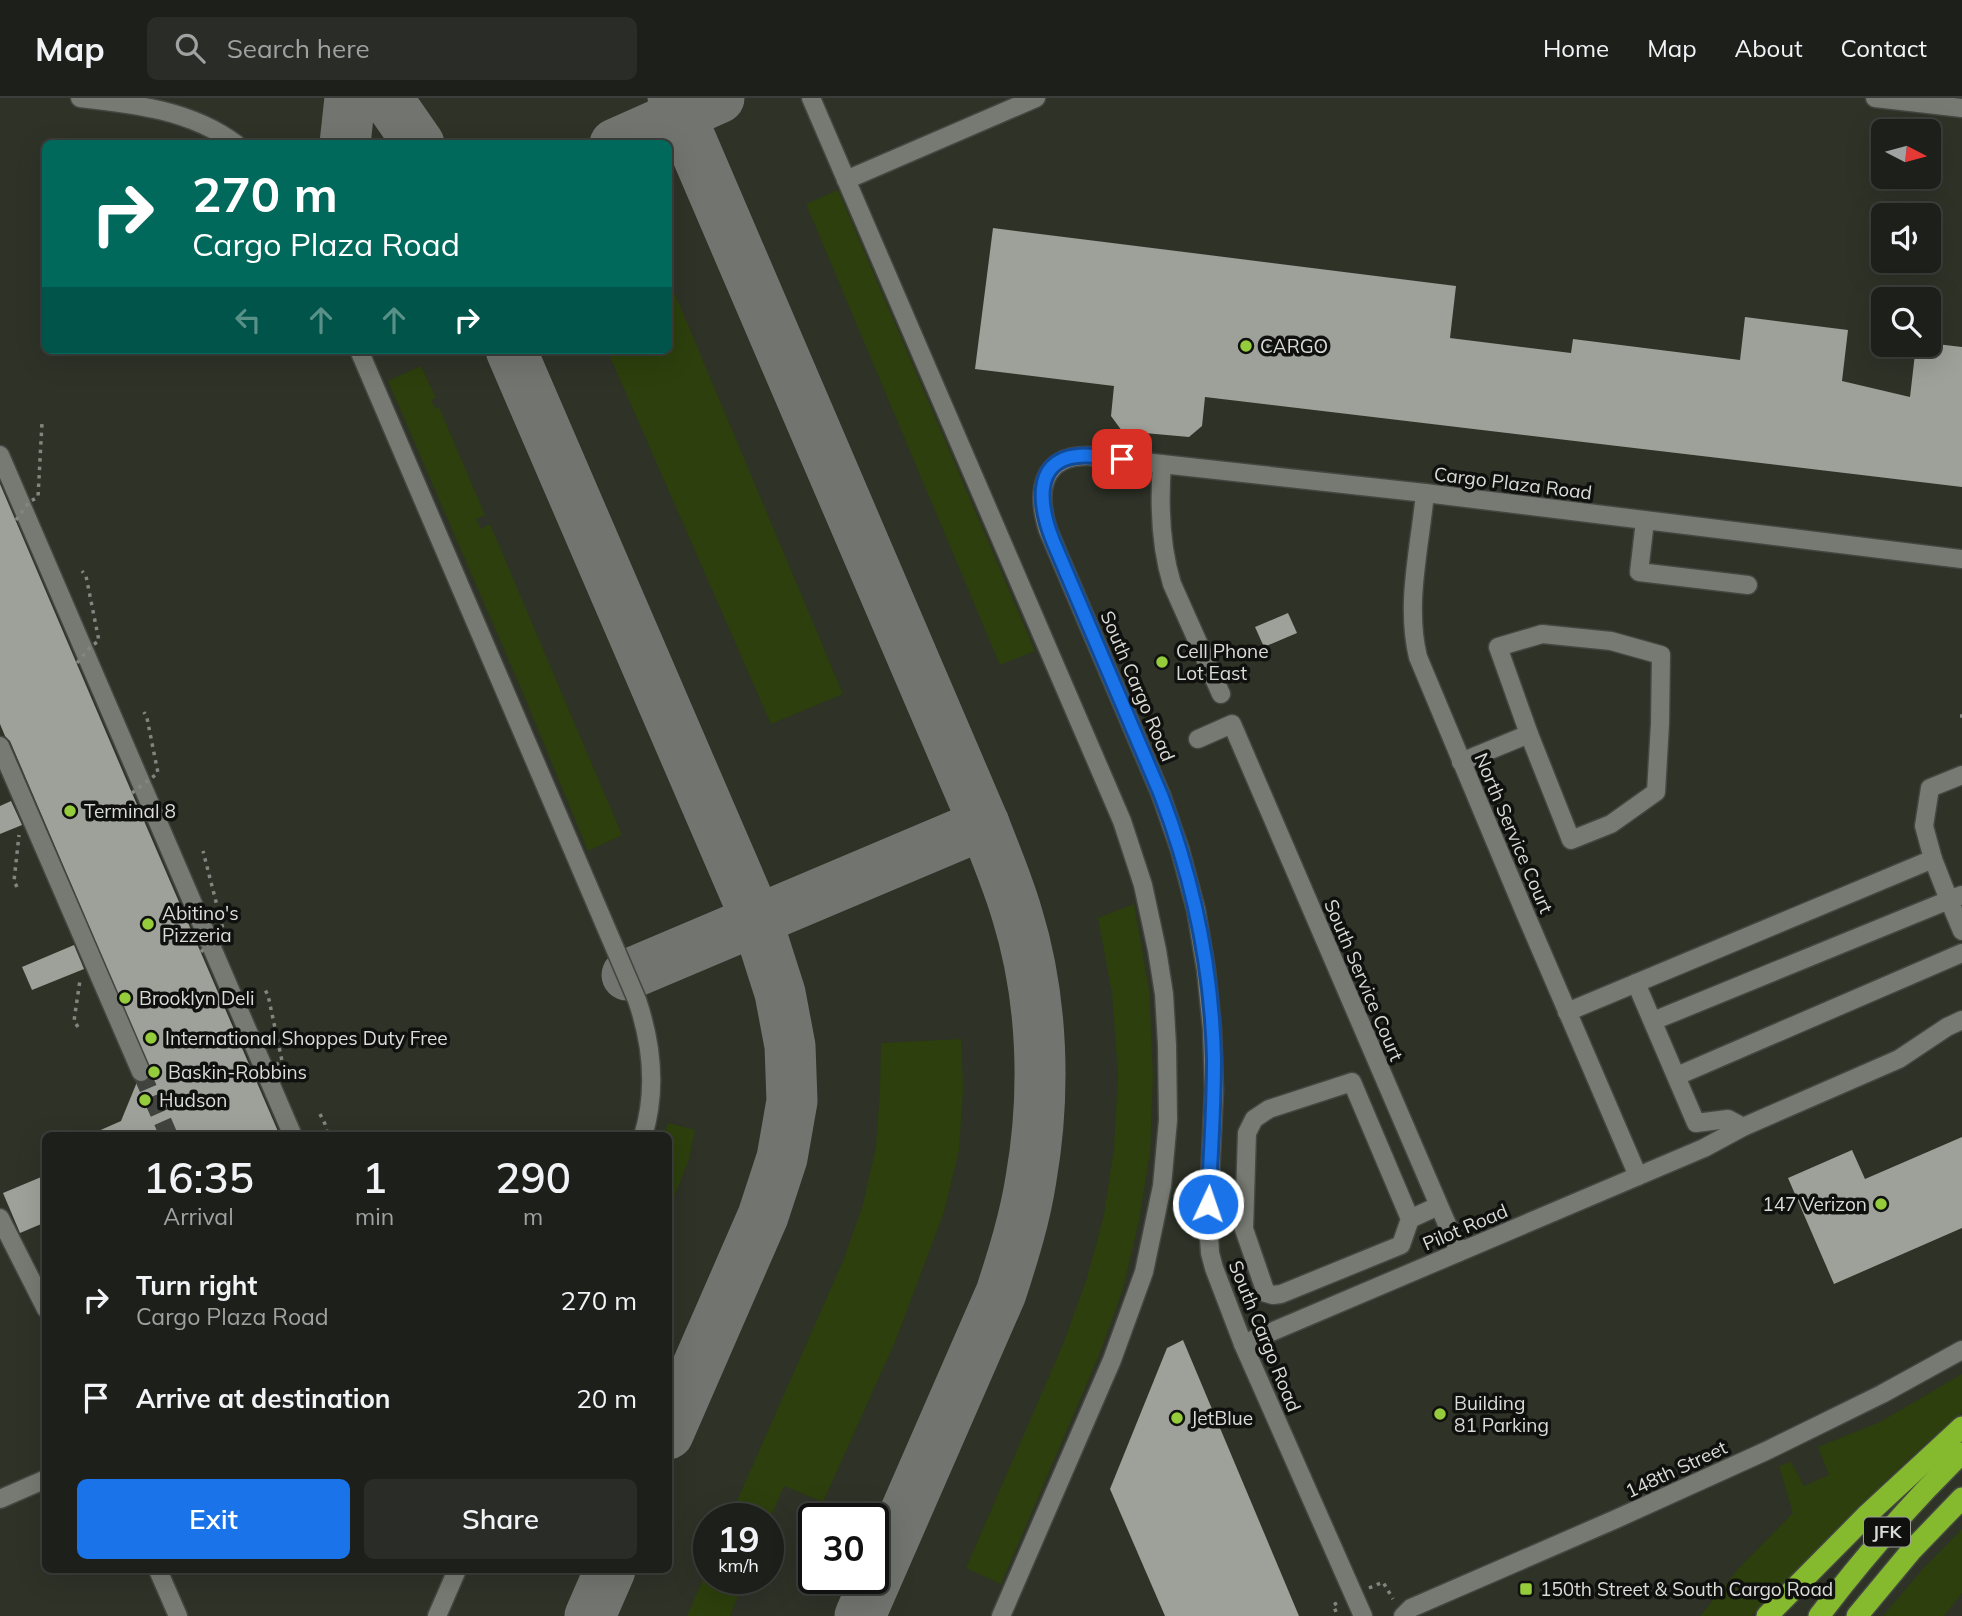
<!DOCTYPE html>
<html lang="en">
<head>
<meta charset="utf-8">
<style>
	body { margin:0; font-family:Mulish,sans-serif; background:#292c27; color:#f1f3f6; height:100vh; display:flex; flex-direction:column; font-size:26px; white-space:nowrap }
	* { box-sizing:border-box; margin:0 }
	p { font-size:23px; color:#a0a2a2 }
	.icon { flex:none; width:38px; height:38px; fill:none; stroke:currentColor; stroke-width:2; stroke-linecap:round; stroke-linejoin:round }
	.map { position:relative; flex:1; overflow:hidden }
	.panel { position:absolute; left:42px; top:1034px; width:630px; height:441px; display:flex; flex-direction:column; background:#1c1f1a; border-radius:10px; box-shadow:0 7px 28px #0002,0 0 0 2px #3a3d39 }
	.panel>* { flex:none }
	.guide { position:absolute; left:42px; top:42px; width:630px; height:214px; border-radius:10px; box-shadow:0 7px 28px #0002,0 0 0 2px #3a3d39; background:#00695c; color:#fff; overflow:hidden }
	.needle { width:46px; rotate:96deg }
	.buttons { position:absolute; left:1871px; top:21px; display:grid; gap:14px }
	.buttons a { display:grid; place-items:center; width:70px; height:70px; border-radius:10px; background:#1c1f1a; box-shadow:0 7px 28px #0002,0 0 0 2px #3a3d39; font-size:35px }
	.speed { position:absolute; left:693px; top:1405px; display:flex; gap:14px; font-size:35px; font-weight:700; text-align:center }
	.speed>* { display:grid; place-content:center; width:91px; height:91px; border-radius:50%; background:#1c1f1a; box-shadow:0 7px 28px #0002,0 0 0 2px #3a3d39; line-height:1 }
	.speed small { font-size:18px; font-weight:400 }
	.speed .limit { border:4px solid #111; border-radius:10px; background:#fff; color:#111 }
	.pin { position:absolute; display:grid; place-items:center; width:60px; height:60px; color:#fff; margin:-30px; border-radius:14px; box-shadow:0 4px 10px #0006 }
	.me { position:absolute; width:77px; margin:-38px; rotate:3deg; stroke-linejoin:round; filter:drop-shadow(0 0 5px #0008) }
	.turn { display:flex; align-items:center; gap:24px; height:147px; padding:0 35px; font-size:32px }
	.turn .icon { width:91px; height:91px; stroke-width:2.5 }
	.turn b { display:block; font-size:49px; line-height:60px }
	.lanes { display:flex; align-items:center; height:66px; padding:0 35px; background:#0003; justify-content:center; gap:35px; direction:ltr }
	.lanes .off { opacity:.35 }
	.eta { display:flex; justify-content:space-evenly; align-items:center; height:119px; text-align:center }
	.eta b { font-size:42px; font-weight:600; line-height:49px }
	.button { display:flex; gap:14px; margin-top:auto; padding:14px 35px }
	.button a { flex:1; height:80px; border-radius:10px; background:#1a73e8; color:#fff; font-size:28px; font-weight:600; line-height:80px; text-align:center }
	.button a+a { background:#292c27; color:#f1f3f6 }
	ul { padding:0; list-style:none }
	li { display:flex; align-items:center; gap:21px; height:98px; padding:0 35px }
	li div { flex:1 }
	li b { display:block; font-size:26px }
	li em { font-style:normal }
	header { display:flex; align-items:center; gap:42px; box-sizing:border-box; height:98px; padding:0 35px; background:#1c1f1a; border-bottom:2px solid #3a3d39 }
	header strong { font-size:33px }
	nav { display:flex; gap:38px; margin-inline-start:auto; font-size:24px }
	.search { width:490px; height:63px; background:#292c27; display:flex; align-items:center; gap:18px; box-sizing:border-box; padding:0 24px; border-radius:10px; color:#a0a2a2; font-size:26px }
	.map>svg:first-child { display:block }
	.built { fill:#2e3227; fill-rule:evenodd }
	.green { fill:#2c3f0c }
	.lines { fill:none; stroke-linecap:round; stroke-linejoin:round }
	.taxiway { stroke:#72746f; stroke-width:51 }
	.building { fill:#9da199 }
	.minor-tunnel { stroke:#41443e; stroke-width:18; stroke-dasharray:18 9; stroke-linecap:butt }
	.minor-casing { stroke:#444741; stroke-width:21 }
	.highway-casing { stroke:#444741; stroke-width:24 }
	.path { stroke:#838580; stroke-width:3.5; stroke-dasharray:3.5 5; stroke-linecap:butt }
	.minor { stroke:#767a72; stroke-width:18 }
	.highway { stroke:#85b92e; stroke-width:21 }
	.path-bridge { stroke:#838580; stroke-width:3.5; stroke-dasharray:3.5 5; stroke-linecap:butt }
	.route-casing { stroke:#114b97; stroke-width:18 }
	.route { stroke:#1a73e8; stroke-width:12 }
	.poi-dot { fill:#95cc3b; stroke:#10110e; stroke-width:2.5 }
	.labels { text-anchor:middle; stroke-width:7; stroke-linejoin:round; paint-order:stroke }
	.shield { fill:#10110e; stroke:#9d9f9b; stroke-width:2 }
	.shield-label { font-size:18px; font-weight:bold; fill:#dadcd8 }
	.poi-label { font-size:19px; fill:#dadcd8; stroke:#10110e; text-anchor:start }
	.street-label { font-size:19px; fill:#dadcd8; stroke:#10110e }
</style>
</head>
<body>
<header>
<strong>Map</strong>
<div class="search"><svg class="icon" aria-label="search" viewBox="0 0 24 24"><circle cx="10" cy="10" r="6"/><path d="M15 15l6 6"/></svg>Search here</div>
<nav><a>Home</a><a>Map</a><a>About</a><a>Contact</a></nav>
</header>
<div class="map">
<svg width="1962" height="1518" viewBox="0 0 1962 1518">
	<rect width="100%" height="100%" fill="#262923"/>
	<path class="built" d="M0 0H1962V1518H0ZM1883 33H1928V79H1883ZM46 46H668V252H46ZM1883 117H1928V163H1883ZM1883 201H1928V247H1883ZM46 1038H668V1472H46ZM709 1421H768V1480H709ZM814 1421H873V1480H814Z"/>
	<g class="green">
		<polygon points="838,92 1035,553 1000,567 806,106"/>
		<polygon points="675,196 843,596 771,626 607,252 668,252 669,199"/>
		<polygon points="421,268 436,300 431,302 436,311 439,309 485,417 476,421 481,431 490,426 622,737 588,753 526,602 388,283"/>
		<polygon points="1134,806 1149,892 1153,978 1150,1054 1139,1122 1123,1191 1099,1257 1001,1486 966,1470 1064,1244 1087,1180 1104,1117 1114,1050 1118,977 1112,895 1098,820"/>
		<polygon points="961,941 963,991 959,1052 944,1114 895,1244 823,1404 784,1388 768,1425 768,1421 729,1421 843,1163 862,1110 876,1049 880,991 881,945"/>
		<polygon points="668,1025 695,1032 689,1061 669,1112 668,1038 663,1038"/>
		<path d="M1962 1276V1315C1886 1377 1820 1449 1751 1518H1700L1740 1469 1793 1415 1779 1368 1791 1364 1804 1388 1829 1377 1818 1349 1880 1324Z"/>
		<polygon points="1962,1431 1962,1495 1944,1518 1883,1518 1922,1472"/>
		<polygon points="709,1468 709,1480 745,1481 730,1518 687,1518"/>
	</g>
	<g class="lines">
		<g class="taxiway">
			<polyline points="387,0 419,46"/>
			<path d="M673 0 984 726C995 755 1008 785 1017 816 1043 900 1046 995 1031 1081 1025 1120 1013 1158 1001 1195L860 1518"/>
			<polyline points="345,46 350,0"/>
			<polyline points="615,46 719,0"/>
			<polyline points="511,252 757,823 780,895 790,948 792,1003 782,1060 763,1118 668,1336"/>
			<polyline points="627,877 984,726"/>
			<polyline points="590,1518 610,1472"/>
		</g>
	</g>
	<g class="building">
		<polygon points="993,130 1456,188 1450,240 1571,255 1573,241 1740,262 1745,219 1848,232 1842,283 1910,299 1916,247 1928,247 1928,245 1962,249 1962,389 1205,299 1202,328 1189,339 1122,333 1111,318 1114,288 975,271"/>
		<polygon points="0,386 132,695 280,1038 87,1038 121,1023 137,984 146,984 150,980 152,975 10,643 5,638 0,626"/>
		<polygon points="1288,515 1297,535 1264,549 1255,529"/>
		<polygon points="11,703 22,727 0,736 0,708"/>
		<polygon points="74,847 84,871 32,892 22,869"/>
		<polygon points="1962,1039 1962,1130 1834,1186 1788,1080 1852,1052 1865,1081"/>
		<polygon points="46,1077 46,1124 20,1135 3,1095"/>
		<polygon points="1183,1242 1299,1518 1165,1518 1110,1391 1167,1250"/>
	</g>
	<g class="lines">
		<polyline class="minor-tunnel" points="141,974 169,1038"/>
		<g class="minor-casing">
			<g id="minor">
				<path d="M80 0C134 6 191 12 236 46"/>
				<polyline points="811,0 1122,723 1143,787 1157,852 1164,896 1167,947 1168,1022 1162,1088 1144,1174 1112,1262 1001,1518"/>
				<polyline points="1875,0 1962,10"/>
				<polyline points="846,82 1036,0"/>
				<path d="M359 252 637 902C652 946 657 992 643 1038"/>
				<polyline points="0,357 293,1038"/>
				<path d="M1162 366C1159 406 1160 447 1172 486L1221 596"/>
				<path d="M1425 395C1420 449 1405 506 1418 559L1525 815 1638 1078"/>
				<polyline points="1645,423 1639,474 1748,487"/>
				<polygon points="1542,536 1611,543 1661,557 1660,626 1656,694 1611,726 1571,742 1529,636 1498,549"/>
				<polyline points="1198,641 1232,626 1459,1154"/>
				<polyline points="0,648 141,974"/>
				<polyline points="1461,664 1529,636"/>
				<polyline points="1933,761 1924,728 1930,690 1962,677"/>
				<polyline points="1636,885 1696,1025 1728,1021 1743,1029"/>
				<polyline points="1567,914 1933,761 1949,802 1962,797"/>
				<polyline points="1653,923 1949,802 1962,833"/>
				<polyline points="1677,978 1962,855"/>
				<polyline points="0,1120 46,1211"/>
				<polyline points="1410,1121 1352,984 1269,1011 1254,1021 1247,1035 1244,1131 1266,1195 1273,1197 1281,1196 1401,1147 1410,1121 1438,1108"/>
				<polyline points="1243,1246 1704,1050 1743,1029 1899,961 1947,929 1962,922"/>
				<polyline points="0,1401 46,1381"/>
				<polyline points="158,1472 178,1518"/>
				<polyline points="437,1518 457,1472"/>
				<path d="M1363 1518 1243 1246 1214 1170 1210 1155 1208 1123 1214 992 1212 931 1206 872 1196 812 1180 752 1161 697 1048 432C1036 394 1041 357 1089 358L1425 395 1962 461"/>
				<polyline points="1403,1518 1411,1510 1616,1421 1766,1353 1882,1296 1962,1252"/>
			</g>
		</g>
		<g class="highway-casing">
			<g id="highway">
				<polyline points="1767,1518 1868,1416 1962,1329"/>
				<path d="M1819 1518C1863 1460 1910 1406 1962 1355"/>
				<polyline points="1857,1518 1911,1453 1962,1400"/>
			</g>
		</g>
		<g class="path">
			<polyline points="1960,618 1962,618"/>
			<polyline points="17,789 14,783 19,737"/>
			<polyline points="78,929 74,923 80,882"/>
			<polyline points="320,1016 325,1026 328,1038"/>
			<polyline points="1369,1490 1383,1484 1393,1501"/>
			<polyline points="1337,1505 1333,1507 1338,1518"/>
		</g>
		<use href="#minor" class="minor"/>
		<use href="#highway" class="highway"/>
		<g class="path-bridge">
			<polyline points="16,422 29,404 38,399 42,325"/>
			<polyline points="77,565 91,548 99,543 86,478 82,473"/>
			<polyline points="132,695 158,675 147,620 144,614"/>
			<polyline points="201,854 218,833 223,831 203,753"/>
			<polyline points="256,983 274,968 282,963 268,897 264,890"/>
		</g>
	</g>
	<g class="lines">
		<g class="route-casing">
			<path id="route" d="M1122 361C1107 360 1092 356 1077 358 1030 363 1041 413 1053 443L1161 697C1193 781 1212 872 1214 962 1214 1010 1211 1058 1208 1106"/>
		</g>
		<use href="#route" class="route"/>
	</g>
	<g class="poi-dot">
		<circle cx="1246" cy="248" r="7"/>
		<circle cx="1162" cy="564" r="7"/>
		<circle cx="70" cy="713" r="7"/>
		<circle cx="148" cy="826" r="7"/>
		<circle cx="125" cy="900" r="7"/>
		<circle cx="151" cy="940" r="7"/>
		<circle cx="154" cy="974" r="7"/>
		<circle cx="145" cy="1002" r="7"/>
		<circle cx="1881" cy="1106" r="7"/>
		<circle cx="1440" cy="1316" r="7"/>
		<circle cx="1177" cy="1320" r="7"/>
		<rect x="1519" y="1484" width="14" height="14" rx="3.5"/>
	</g>
	<g class="labels">
		<rect class="shield" x="1864" y="1419.5" width="46" height="29" rx="5"/>
		<g class="shield-label">
			<text x="1887" y="1440">JFK</text>
		</g>
		<g class="poi-label">
			<text x="1260" y="255">CARGO</text>
			<text x="1176" y="560">Cell Phone<tspan x="1176" dy="22">Lot East</tspan></text>
			<text x="84" y="720">Terminal 8</text>
			<text x="162" y="822">Abitino's<tspan x="162" dy="22">Pizzeria</tspan></text>
			<text x="139" y="907">Brooklyn Deli</text>
			<text x="165" y="947">International Shoppes Duty Free</text>
			<text x="168" y="981">Baskin-Robbins</text>
			<text x="159" y="1009">Hudson</text>
			<text x="1867" y="1113" text-anchor="end">147 Verizon</text>
			<text x="1454" y="1312">Building<tspan x="1454" dy="22">81 Parking</tspan></text>
			<text x="1191" y="1327">JetBlue</text>
			<text x="1540" y="1498">150th Street &amp; South Cargo Road</text>
		</g>
		<g class="street-label">
			<text transform="translate(1513 385) rotate(7)" y="7">Cargo Plaza Road</text>
			<text transform="translate(1138 588) rotate(67)" y="7">South Cargo Road</text>
			<text transform="translate(1514 735) rotate(67)" y="7">North Service Court</text>
			<text transform="translate(1364 882) rotate(67)" y="7">South Service Court</text>
			<text transform="translate(1465 1129) rotate(-23)" y="7">Pilot Road</text>
			<text transform="translate(1265 1238) rotate(68)" y="7">South Cargo Road</text>
			<text transform="translate(1676 1371) rotate(-25)" y="7">148th Street</text>
		</g>
	</g>
</svg>
<div class="buttons">
<a><svg class="needle" viewBox="-14 -14 28 28"><path d="M0-13l5 13h-10z" fill="#e53935"/><path d="M0 13l5-13h-10z" fill="#a0a2a2"/></svg></a>
<a><svg class="icon" aria-label="sound" viewBox="0 0 24 24"><path d="M4 9h4l5-4v14l-5-4H4zM17 9q2 3 0 6"/></svg></a>
<a><svg class="icon" aria-label="search" viewBox="0 0 24 24"><circle cx="10" cy="10" r="6"/><path d="M15 15l6 6"/></svg></a>
</div>
<div class="speed"><div>19<small>km/h</small></div><div class="limit">30</div></div>
<div class="pin" style="left:1122px;top:361px;background:#d93025"><svg class="icon" aria-label="arrive" viewBox="0 0 24 24"><path d="M6 21V4h12l-3 4 3 4H6"/></svg></div>
<svg class="me" style="left:1208px;top:1106px" viewBox="-20 -20 40 40"><circle r="17" fill="#1a73e8" stroke="#fff" stroke-width="3"/><path d="M0-11L8 9 0 5-8 9z" fill="#fff"/></svg>
<div class="guide">
<div class="turn"><svg class="icon" aria-label="right" viewBox="0 0 24 24"><path d="M7 20v-9h11M14 6l5 5-5 5"/></svg><div><b>270 m</b>Cargo Plaza Road</div></div>
<div class="lanes"><svg class="icon off" aria-label="left" viewBox="0 0 24 24"><path d="M17 20v-9H6M10 6l-5 5 5 5"/></svg><svg class="icon off" aria-label="ahead" viewBox="0 0 24 24"><path d="M12 20V5M6 11l6-6 6 6"/></svg><svg class="icon off" aria-label="ahead" viewBox="0 0 24 24"><path d="M12 20V5M6 11l6-6 6 6"/></svg><svg class="icon" aria-label="right" viewBox="0 0 24 24"><path d="M7 20v-9h11M14 6l5 5-5 5"/></svg></div>
</div>
<section class="panel">
<div class="eta">
<div><b>16:35</b><p>Arrival</p></div>
<div><b>1</b><p>min</p></div>
<div><b>290</b><p>m</p></div>
</div>
<ul>
<li><svg class="icon" aria-label="right" viewBox="0 0 24 24"><path d="M7 20v-9h11M14 6l5 5-5 5"/></svg><div><b>Turn right</b><p>Cargo Plaza Road</p></div><em>270 m</em></li>
<li><svg class="icon" aria-label="arrive" viewBox="0 0 24 24"><path d="M6 21V4h12l-3 4 3 4H6"/></svg><div><b>Arrive at destination</b></div><em>20 m</em></li>
</ul>
<div class="button"><a>Exit</a><a>Share</a></div>
</section>
</div>
</body>
</html>
